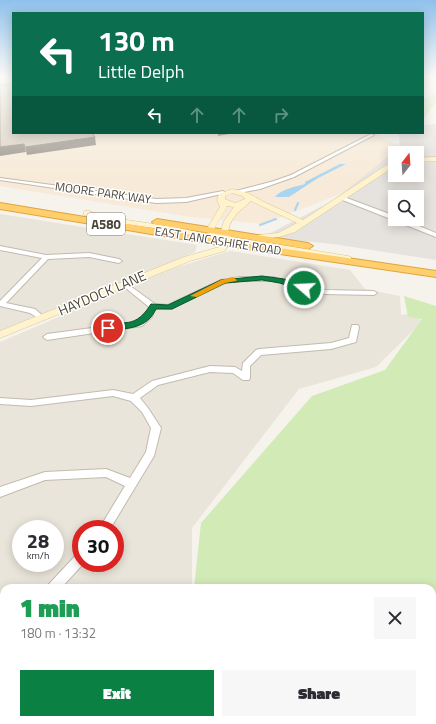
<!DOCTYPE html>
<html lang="en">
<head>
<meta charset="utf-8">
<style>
	body { margin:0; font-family:"Titillium Web",sans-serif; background:#f7f7f7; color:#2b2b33; height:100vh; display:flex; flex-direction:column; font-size:15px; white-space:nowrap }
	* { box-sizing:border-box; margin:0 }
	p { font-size:13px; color:#7c7c81 }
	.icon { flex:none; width:22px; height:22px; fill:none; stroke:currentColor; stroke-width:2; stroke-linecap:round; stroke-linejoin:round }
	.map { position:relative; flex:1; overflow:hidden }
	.side { position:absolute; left:0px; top:584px; width:436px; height:140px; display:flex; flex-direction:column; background:#fff; border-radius:12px 12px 0 0; box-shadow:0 2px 10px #0003 }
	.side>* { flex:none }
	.top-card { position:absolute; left:12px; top:12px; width:412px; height:122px; border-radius:0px; box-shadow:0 2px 10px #0003; background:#0b6e4f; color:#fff; overflow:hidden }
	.needle { width:26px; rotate:17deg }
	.buttons { position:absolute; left:388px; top:146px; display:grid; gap:8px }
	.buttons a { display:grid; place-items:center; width:36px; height:36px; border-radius:0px; background:#fff; box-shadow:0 2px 10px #0003; font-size:20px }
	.speed { position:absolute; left:12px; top:520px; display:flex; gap:8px; font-size:20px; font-weight:700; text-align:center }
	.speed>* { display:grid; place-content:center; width:52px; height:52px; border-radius:50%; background:#fff; box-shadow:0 2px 10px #0003; line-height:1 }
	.speed small { font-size:10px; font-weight:400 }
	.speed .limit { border:6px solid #d22; background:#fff; color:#111 }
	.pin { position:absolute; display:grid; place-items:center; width:34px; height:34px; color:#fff; margin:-17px; border:2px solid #fff; border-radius:50%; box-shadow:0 1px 4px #0007 }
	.me { position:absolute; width:44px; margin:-22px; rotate:289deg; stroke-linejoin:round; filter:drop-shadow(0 0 3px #0008) }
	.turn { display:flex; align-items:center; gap:14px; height:84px; padding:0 20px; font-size:18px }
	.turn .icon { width:52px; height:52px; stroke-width:2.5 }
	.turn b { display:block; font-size:28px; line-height:34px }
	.lanes { display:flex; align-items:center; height:38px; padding:0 20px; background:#0003; justify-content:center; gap:20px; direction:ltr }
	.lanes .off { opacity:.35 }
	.round { display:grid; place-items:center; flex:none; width:42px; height:42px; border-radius:0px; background:#f7f7f7 }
	.head { display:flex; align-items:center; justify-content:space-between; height:68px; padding:0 20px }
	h1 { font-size:24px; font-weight:800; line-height:30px; color:#1e9e55 }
	.cta { display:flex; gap:8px; margin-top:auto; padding:8px 20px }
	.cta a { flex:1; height:46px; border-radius:0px; background:#0b8043; color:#fff; font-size:16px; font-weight:800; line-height:46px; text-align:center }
	.cta a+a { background:#f7f7f7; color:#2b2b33 }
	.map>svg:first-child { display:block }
	.residential { fill:#eae5da; fill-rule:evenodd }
	.commercial { fill:#f7ead8 }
	.industrial { fill:#e6e2dd; fill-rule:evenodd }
	.green { fill:#d2eab5 }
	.water { fill:#a9d4f2 }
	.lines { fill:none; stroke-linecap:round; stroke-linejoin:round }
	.stream { stroke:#a9d4f2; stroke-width:2 }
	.street-casing { stroke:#c2bbae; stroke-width:2 }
	.secondary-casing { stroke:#d6c79b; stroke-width:1 }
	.highway-casing { stroke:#e0a43c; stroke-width:2 }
	.street { fill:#fff; fill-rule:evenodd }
	.secondary { fill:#fff3cd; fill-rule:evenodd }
	.highway { fill:#ffcf6e; fill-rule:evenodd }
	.shaded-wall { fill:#979187 }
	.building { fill:#d8cfc1; stroke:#979187 }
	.route { fill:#0b8043; stroke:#07532c }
	.slow { fill:#f59e0b }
	.labels { text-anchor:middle; stroke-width:3; stroke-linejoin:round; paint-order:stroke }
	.far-street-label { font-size:12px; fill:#4b4439; stroke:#fff }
	.shield { fill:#fff; stroke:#817c74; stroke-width:1 }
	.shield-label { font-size:13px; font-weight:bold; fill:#4b4439 }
	.street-label { font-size:14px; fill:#4b4439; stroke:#fff }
</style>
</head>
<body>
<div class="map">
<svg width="436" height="724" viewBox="0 0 436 724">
	<rect width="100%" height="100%" fill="#f6f3ec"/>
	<g class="residential">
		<polygon points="0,214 197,245 195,252 0,334"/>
		<path d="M230 251 350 270 365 289 400 296 401 315 416 313 422 322 376 367 299 389 192 528V588H4V720H210V724H0V342L171 269ZM21 529H55V563H21ZM81 529H115V563H81Z"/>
	</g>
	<polygon class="commercial" points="0,85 13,133 375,133 400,147 345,192 263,224 190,217 0,186"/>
	<path class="industrial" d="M436 124V260L333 244 263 237 330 202 348 189 400 147 399 134 423 133V125ZM395 153H417V175H395ZM395 197H417V219H395Z"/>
	<g class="green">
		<polygon points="436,92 436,102 423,119 423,100"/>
		<polygon points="404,296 436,306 436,724 217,724 216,720 432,720 432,588 194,588 201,523 312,396 385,370 422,319 408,317"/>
	</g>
	<path class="water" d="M340 164H346L318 178 289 197H275C280 190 294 187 305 184V182Z"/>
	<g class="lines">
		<g class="stream">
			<polyline points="295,210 298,203"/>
			<polyline points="260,225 276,219"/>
		</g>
		<g class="street-casing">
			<g id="street">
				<polygon points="371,134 374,135 294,177 260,189 239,193 236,191 274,181 291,175"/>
				<polygon points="0,178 156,199 186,198 223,191 226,193 186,202 156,203 0,180"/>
				<polygon points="340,197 344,197 395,216 395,219 402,219 436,233 436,237 340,199"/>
				<polygon points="0,246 46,255 89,253 119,259 122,261 119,263 89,257 48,259 6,303 35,309 45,318 41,320 30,313 0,306 0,301 42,258 0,250"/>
				<polygon points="240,277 273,277 305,286 325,290 374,291 377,293 374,295 325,294 302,289 273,281 240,281 225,283 171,309 155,308 152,317 142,326 47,340 43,337 47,334 137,322 146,314 149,307 122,285 122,283 126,283 155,304 168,305 221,280"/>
				<polygon points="352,325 358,325 359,327 356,342 331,349 261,355 250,366 250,378 249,380 243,380 233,373 210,372 158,385 140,398 148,408 161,428 154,456 110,529 99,529 125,486 106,477 45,480 0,497 0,487 45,472 106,469 130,478 146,452 151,428 142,412 131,401 113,396 31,406 0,404 0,398 31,400 113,390 133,394 152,381 210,366 235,367 242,371 243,363 256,350 259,349 331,343 349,338"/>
				<polygon points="81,552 81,563 84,563 61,588 47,588 49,584 77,554"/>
				<polygon points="4,633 4,648 0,649 0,634"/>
				<polygon points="122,720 136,720 137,724 123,724"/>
			</g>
		</g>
		<g class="secondary-casing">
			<g id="secondary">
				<polygon points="436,157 436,161 417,162 417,158"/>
				<path d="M395 162V166L295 232 279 237 258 239V235L278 233 297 223 251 201C240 211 228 219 228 235L232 237 348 256 351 257V261L229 241 225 251 190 261 0 338V331L184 257 219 247 220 241 174 231 98 220 84 215V211H90L100 216 174 227 211 235 206 230 220 207 217 200 219 194 232 189 248 193 264 202 303 220 385 166ZM232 193 243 196 245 199 235 203 225 199V196ZM227 206 234 207 224 221 220 233 214 229Z"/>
			</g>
		</g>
		<g class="highway-casing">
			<g id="highway">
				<polygon points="0,203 212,238 436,271 436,277 212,244 0,209"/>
				<polygon points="157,219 308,243 313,246 308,249 154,224 152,222"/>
			</g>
		</g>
		<use href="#street" class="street"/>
		<use href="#secondary" class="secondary"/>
		<use href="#highway" class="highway"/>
	</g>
	<g class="shaded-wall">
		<polygon points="218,133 235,133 218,136"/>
		<polygon points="95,137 96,145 27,155 25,147"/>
		<polygon points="24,144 26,152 0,156 0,147"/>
	</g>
	<polygon class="building" points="13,83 13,133 92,133 95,137 25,147 24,144 0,147 0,85"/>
	<linearGradient id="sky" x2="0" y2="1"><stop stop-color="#8fc1ec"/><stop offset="0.43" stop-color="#fbfaf6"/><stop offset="1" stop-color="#fbfaf6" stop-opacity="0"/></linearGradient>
	<rect width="436" height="179" fill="url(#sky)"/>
	<path class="route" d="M262 276 284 279 308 288 304 291 280 283 262 280 225 283 172 309H156C147 329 128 328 108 331L104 328C117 315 132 335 151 304L168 305 221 280Z"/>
	<polygon class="slow" points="233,277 237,280 236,281 225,283 197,297 190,296 221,280"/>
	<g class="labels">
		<g class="far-street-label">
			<text transform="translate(103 193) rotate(8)" y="4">MOORE PARK WAY</text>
			<text transform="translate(218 241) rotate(9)" y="4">EAST LANCASHIRE ROAD</text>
		</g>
		<rect class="shield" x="87" y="213" width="38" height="22" rx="3"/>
		<g class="shield-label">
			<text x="106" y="229">A580</text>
		</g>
		<g class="street-label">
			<text transform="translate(102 293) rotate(-23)" y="5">HAYDOCK LANE</text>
		</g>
	</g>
</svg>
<div class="buttons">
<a><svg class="needle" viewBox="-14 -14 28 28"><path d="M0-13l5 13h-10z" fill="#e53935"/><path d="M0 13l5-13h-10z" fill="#7c7c81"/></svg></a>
<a><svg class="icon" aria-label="search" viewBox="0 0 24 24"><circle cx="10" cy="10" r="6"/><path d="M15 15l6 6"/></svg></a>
</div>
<div class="speed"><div>28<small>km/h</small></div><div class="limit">30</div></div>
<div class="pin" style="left:108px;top:328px;background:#d93025"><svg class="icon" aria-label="arrive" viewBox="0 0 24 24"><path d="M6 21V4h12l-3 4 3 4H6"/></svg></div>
<svg class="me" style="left:304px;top:288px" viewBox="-20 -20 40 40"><circle r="17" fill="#0b8043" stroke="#fff" stroke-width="3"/><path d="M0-11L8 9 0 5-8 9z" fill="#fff"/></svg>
<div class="top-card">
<div class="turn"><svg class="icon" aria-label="left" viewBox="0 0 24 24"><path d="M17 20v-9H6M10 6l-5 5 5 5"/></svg><div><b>130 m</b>Little Delph</div></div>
<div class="lanes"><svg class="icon" aria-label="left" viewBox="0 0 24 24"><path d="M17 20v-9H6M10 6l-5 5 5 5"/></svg><svg class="icon off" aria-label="ahead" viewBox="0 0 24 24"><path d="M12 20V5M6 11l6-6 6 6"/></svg><svg class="icon off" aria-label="ahead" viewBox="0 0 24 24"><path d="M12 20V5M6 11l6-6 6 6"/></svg><svg class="icon off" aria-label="right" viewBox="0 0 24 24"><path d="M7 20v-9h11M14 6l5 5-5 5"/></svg></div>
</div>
<section class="side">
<div class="head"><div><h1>1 min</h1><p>180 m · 13:32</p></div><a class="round"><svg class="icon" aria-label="close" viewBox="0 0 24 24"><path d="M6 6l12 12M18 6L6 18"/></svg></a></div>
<div class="cta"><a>Exit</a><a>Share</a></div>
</section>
</div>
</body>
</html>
